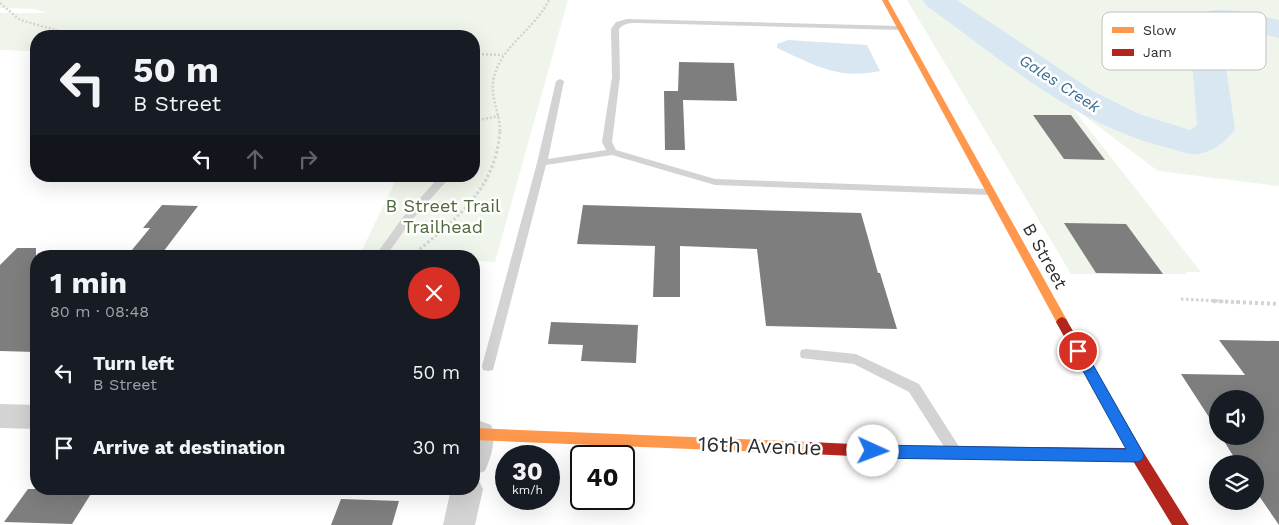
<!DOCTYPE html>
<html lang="en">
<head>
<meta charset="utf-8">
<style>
	body { margin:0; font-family:"Work Sans",sans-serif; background:#242831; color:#f1f3f6; height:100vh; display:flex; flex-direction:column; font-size:19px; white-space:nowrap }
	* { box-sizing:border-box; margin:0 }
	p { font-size:16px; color:#9ea1a6 }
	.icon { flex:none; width:28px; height:28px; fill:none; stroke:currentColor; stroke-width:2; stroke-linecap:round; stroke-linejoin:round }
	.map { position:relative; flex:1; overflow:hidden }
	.drawer { position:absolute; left:30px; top:250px; width:450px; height:245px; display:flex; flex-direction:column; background:#171b24; border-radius:20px; box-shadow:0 5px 20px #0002 }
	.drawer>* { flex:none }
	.banner { position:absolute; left:30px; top:30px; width:450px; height:152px; border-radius:20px; box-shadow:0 5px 20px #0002; background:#171b24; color:#f1f3f6; overflow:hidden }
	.fabs { position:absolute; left:1209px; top:390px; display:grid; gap:10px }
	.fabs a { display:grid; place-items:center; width:55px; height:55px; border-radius:50%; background:#171b24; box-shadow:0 5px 20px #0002; font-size:25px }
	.speed { position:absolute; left:495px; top:445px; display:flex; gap:10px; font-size:25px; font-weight:700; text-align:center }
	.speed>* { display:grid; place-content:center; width:65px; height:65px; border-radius:50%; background:#171b24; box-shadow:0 5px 20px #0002; line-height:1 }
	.speed small { font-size:12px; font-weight:400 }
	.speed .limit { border:2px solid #111; border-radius:8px; background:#fff; color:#111 }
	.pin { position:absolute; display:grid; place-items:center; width:42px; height:42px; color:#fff; margin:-21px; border:2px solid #fff; border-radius:50%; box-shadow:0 1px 5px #0007 }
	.me { position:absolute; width:55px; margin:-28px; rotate:92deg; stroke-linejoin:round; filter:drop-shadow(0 0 4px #0008) }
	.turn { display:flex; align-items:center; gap:18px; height:105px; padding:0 20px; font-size:22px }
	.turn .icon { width:65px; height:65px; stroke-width:2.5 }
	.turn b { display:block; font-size:35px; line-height:42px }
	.lanes { display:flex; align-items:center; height:48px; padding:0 20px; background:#0003; justify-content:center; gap:25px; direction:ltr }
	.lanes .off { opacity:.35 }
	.round { display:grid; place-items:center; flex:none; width:52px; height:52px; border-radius:26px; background:#242831 }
	.headline { display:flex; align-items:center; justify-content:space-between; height:85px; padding:0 20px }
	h1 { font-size:30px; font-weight:700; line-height:38px }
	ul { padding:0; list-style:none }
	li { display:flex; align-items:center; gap:15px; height:75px; padding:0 20px }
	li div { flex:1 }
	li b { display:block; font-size:19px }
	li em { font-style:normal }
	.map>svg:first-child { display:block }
	.green { fill:#f0f5eb }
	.water { fill:#d8e7f2 }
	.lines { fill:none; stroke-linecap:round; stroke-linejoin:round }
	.river { fill:#d8e7f2; fill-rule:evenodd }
	.building { fill:#7e7e7e }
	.path-far2 { stroke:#d3d3d3; stroke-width:2.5; stroke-dasharray:2 2; stroke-linecap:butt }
	.path-far1 { stroke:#d3d3d3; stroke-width:3; stroke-dasharray:2.5 2.5; stroke-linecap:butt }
	.path { stroke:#d3d3d3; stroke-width:4; stroke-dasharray:3 3; stroke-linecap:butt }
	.lane { fill:#d3d3d3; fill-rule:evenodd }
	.street { fill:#d3d3d3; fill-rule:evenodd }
	.slow { fill:#ff974d; fill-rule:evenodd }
	.jam { fill:#b3261e; fill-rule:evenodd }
	.route { fill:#1a73e8; stroke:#114b97 }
	.labels { text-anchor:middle; stroke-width:5; stroke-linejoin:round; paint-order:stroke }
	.far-water-label { font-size:16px; font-style:italic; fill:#3b6e91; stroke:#fff }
	.park-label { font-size:18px; fill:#506a3b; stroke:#fff }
	.street-label { font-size:18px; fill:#2e2e2e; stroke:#fff }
	.near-street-label { font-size:21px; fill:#2e2e2e; stroke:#fff }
	.key { fill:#fff; stroke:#c0c0c0; stroke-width:1 }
	.key-label { font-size:14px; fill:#2e2e2e }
</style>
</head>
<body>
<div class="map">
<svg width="1279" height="525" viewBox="0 0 1279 525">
	<rect width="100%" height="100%" fill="#fff"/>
	<g class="green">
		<polygon points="0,0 568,0 495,262 474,261 474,256 359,256 398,176 474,176 474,36 36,36 36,51 0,50 0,13 46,13 35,9 0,8"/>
		<polygon points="907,0 1279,0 1279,186 1158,171 1070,105 1201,272 1186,272 1187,274 1071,274"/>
	</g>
	<path class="water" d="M788 40 867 45 880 71C837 80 815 65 777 48V44Z"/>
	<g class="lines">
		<path class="river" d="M922 0H957L1093 91 1139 114 1190 130 1197 125 1189 22C1208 0 1253 14 1279 20V38L1228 26H1220L1235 129C1227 141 1213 152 1198 154 1189 156 1175 149 1165 147 1074 124 1002 60 927 6Z"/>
	</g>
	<g class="building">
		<polygon points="679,62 734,63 737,101 683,100 685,150 665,150 664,91 678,91"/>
		<polygon points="1033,115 1071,115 1105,160 1064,159"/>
		<polygon points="162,205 198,206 160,256 127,256 150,228 143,228"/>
		<polygon points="583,205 861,213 878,273 880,273 897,329 766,326 757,249 680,246 680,297 653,297 655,246 577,244"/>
		<polygon points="1064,223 1126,224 1163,274 1096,273"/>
		<polygon points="17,248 36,248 36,352 0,351 0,265"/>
		<polygon points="551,322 638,325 636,363 581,361 583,345 548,344"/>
		<polygon points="1219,340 1279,341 1279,525 1255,490 1255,464 1238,464 1221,436 1255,436 1255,399 1218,399 1218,431 1181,374 1245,375"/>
		<polygon points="28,489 94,489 72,524 4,522"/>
		<polygon points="341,499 399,501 392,525 331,525"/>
	</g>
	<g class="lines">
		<g class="path-far2">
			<polyline points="0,3 20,20 70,34 110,36 234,36"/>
			<polyline points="474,54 503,55"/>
			<polyline points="474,121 499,116"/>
			<path d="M500 131C500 115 491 98 493 82 498 47 535 30 549 0"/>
		</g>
		<g class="path-far1">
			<path d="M412 256C455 219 496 191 500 130"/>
			<polyline points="1181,299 1237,302"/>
		</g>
		<polyline class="path" points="1213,301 1279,304"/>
		<g class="lane">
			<path d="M627 19 901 26 905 28 901 30 638 23C630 23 624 23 619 29L620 77 612 142 616 150 715 179 989 189 994 192 989 195 715 185 612 155 546 165 494 366 493 370 488 371 483 370 482 366 537 163 556 81 560 79 564 81 548 159 606 150 602 142 612 77 611 29 616 22Z"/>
			<polygon points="440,176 451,176 411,221 386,256 375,256 403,217"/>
			<polygon points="806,349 856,354 919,384 958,445 960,449 958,453 953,455 948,453 909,392 854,364 801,358 800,354 801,350"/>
		</g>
		<g class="street">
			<polygon points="0,404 36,405 36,429 0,428"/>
			<path d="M480 421 491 425C497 439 491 457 485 471L474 475V423Z"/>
			<polygon points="474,477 478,479 483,489 475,525 443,525 451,489 474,489"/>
		</g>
		<g class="slow">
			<polygon points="882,0 888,0 1068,322 1066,325 1058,325"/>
			<polygon points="474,428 811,442 816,444 818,448 816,452 811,454 474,440"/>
		</g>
		<polygon class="jam" points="1062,317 1066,319 1142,450 1189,525 1172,525 1133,461 893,458 811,454 806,452 804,448 806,444 811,442 893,446 1126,448 1056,322 1058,319"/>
	</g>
	<polygon class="route" points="1078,346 1083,347 1142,451 1144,456 1142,460 1137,462 873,458 868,456 866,451 868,447 873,445 1126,449 1072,351 1073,347"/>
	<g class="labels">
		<g class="far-water-label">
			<text transform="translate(1060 83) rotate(33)" y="6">Gales Creek</text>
		</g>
		<g class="park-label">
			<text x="443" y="212">B Street Trail<tspan x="443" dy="21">Trailhead</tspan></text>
		</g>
		<g class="street-label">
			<text transform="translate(1045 256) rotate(61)" y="6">B Street</text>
		</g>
		<g class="near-street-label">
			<text transform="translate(760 446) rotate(2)" y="7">16th Avenue</text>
		</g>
	</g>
	<rect x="1102" y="12" width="164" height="58" rx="8" class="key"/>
	<rect x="1112" y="27" width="22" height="6" fill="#ff974d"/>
	<rect x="1112" y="49" width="22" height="7" fill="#b3261e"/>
	<g class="key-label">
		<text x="1143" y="35">Slow</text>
		<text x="1143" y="57">Jam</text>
	</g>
</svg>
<div class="fabs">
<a><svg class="icon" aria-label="sound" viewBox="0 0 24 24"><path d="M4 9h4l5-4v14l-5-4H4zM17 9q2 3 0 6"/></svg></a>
<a><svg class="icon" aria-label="layers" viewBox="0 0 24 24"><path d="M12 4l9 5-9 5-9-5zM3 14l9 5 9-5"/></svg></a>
</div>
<div class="speed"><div>30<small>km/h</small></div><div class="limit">40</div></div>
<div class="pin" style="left:1078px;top:351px;background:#d93025"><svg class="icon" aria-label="arrive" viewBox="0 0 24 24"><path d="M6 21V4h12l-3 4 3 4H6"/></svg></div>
<svg class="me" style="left:873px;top:451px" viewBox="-20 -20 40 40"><circle r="19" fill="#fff"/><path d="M0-13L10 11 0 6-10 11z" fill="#1a73e8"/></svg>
<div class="banner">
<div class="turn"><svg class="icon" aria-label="left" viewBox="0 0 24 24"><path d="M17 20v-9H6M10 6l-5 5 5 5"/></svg><div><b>50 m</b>B Street</div></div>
<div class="lanes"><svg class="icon" aria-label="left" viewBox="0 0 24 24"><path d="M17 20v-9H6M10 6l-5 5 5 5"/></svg><svg class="icon off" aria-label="ahead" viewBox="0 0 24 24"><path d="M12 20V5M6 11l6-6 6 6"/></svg><svg class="icon off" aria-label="right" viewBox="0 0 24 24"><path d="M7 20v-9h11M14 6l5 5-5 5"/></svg></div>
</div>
<section class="drawer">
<div class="headline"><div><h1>1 min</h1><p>80 m · 08:48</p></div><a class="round" style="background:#d93025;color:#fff"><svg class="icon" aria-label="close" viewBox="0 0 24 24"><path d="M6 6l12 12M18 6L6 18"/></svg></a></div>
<ul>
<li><svg class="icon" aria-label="left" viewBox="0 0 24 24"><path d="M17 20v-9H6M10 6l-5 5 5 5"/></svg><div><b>Turn left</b><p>B Street</p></div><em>50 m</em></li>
<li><svg class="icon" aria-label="arrive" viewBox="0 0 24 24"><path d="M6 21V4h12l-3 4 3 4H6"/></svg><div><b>Arrive at destination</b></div><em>30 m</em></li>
</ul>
</section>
</div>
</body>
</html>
